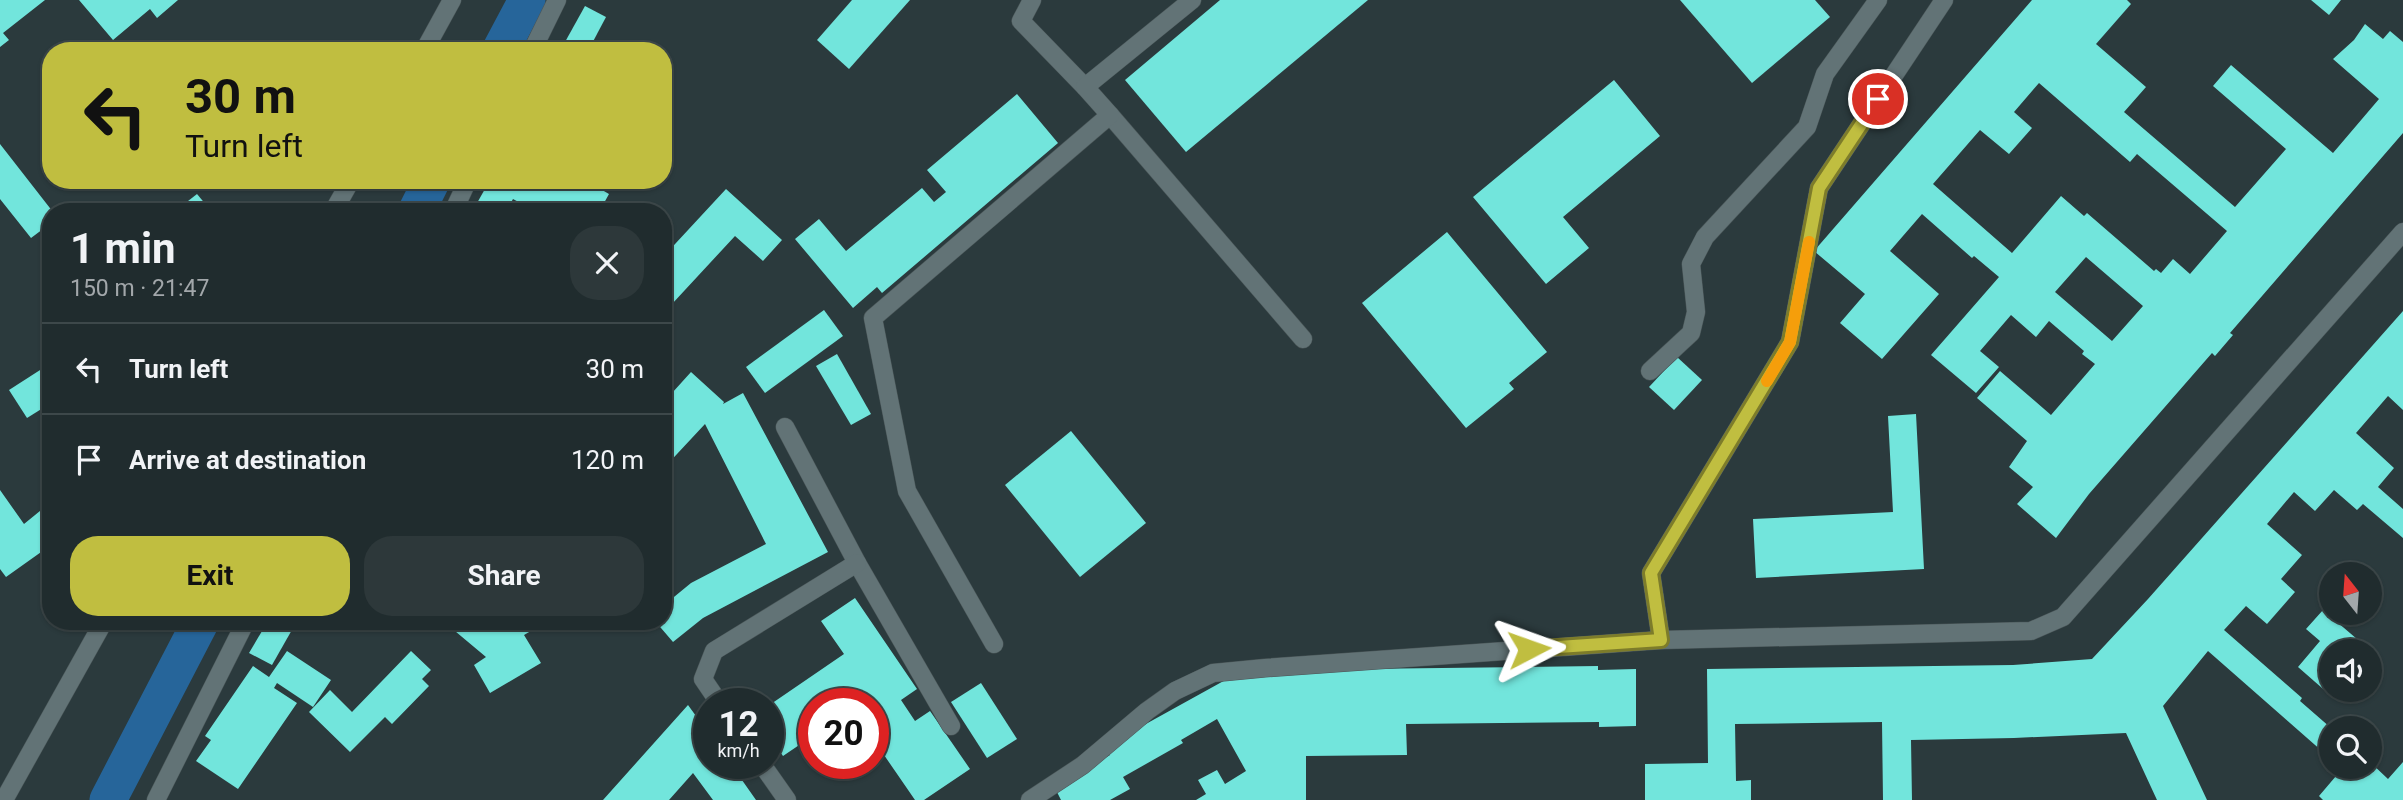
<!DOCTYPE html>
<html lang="en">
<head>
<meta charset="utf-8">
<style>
	body { margin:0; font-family:Roboto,sans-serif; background:#2d383a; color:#f1f3f6; height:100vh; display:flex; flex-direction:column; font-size:26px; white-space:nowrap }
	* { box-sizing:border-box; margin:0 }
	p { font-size:23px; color:#a2a7aa }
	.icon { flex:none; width:38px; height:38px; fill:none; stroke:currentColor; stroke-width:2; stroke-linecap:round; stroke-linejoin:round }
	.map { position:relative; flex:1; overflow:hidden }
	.drawer { position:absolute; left:42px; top:203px; width:630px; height:427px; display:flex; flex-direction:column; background:#202c2e; border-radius:28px; box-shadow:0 2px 5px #0004,0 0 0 2px #3d484a }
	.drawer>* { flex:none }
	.top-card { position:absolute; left:42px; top:42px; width:630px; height:147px; border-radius:28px; box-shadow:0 2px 5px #0004,0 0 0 2px #3d484a; background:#c0be40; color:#111; overflow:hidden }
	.needle { width:46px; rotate:343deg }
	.buttons { position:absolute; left:2319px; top:562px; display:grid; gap:14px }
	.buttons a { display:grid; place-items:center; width:63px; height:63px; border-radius:50%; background:#202c2e; box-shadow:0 2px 5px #0004,0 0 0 2px #3d484a; font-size:35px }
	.speed { position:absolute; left:693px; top:688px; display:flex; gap:14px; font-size:35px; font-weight:700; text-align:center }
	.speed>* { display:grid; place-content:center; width:91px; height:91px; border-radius:50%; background:#202c2e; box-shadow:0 2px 5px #0004,0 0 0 2px #3d484a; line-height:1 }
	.speed small { font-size:18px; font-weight:400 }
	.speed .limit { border:10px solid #d22; background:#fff; color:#111 }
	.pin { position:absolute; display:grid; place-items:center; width:60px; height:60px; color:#fff; margin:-30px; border:4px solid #fff; border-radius:50%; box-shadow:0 2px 7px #0007 }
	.me { position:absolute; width:77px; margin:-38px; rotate:86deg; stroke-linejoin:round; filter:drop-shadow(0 0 5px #0008) }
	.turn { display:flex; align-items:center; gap:24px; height:147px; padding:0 28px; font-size:32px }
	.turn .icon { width:91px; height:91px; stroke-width:2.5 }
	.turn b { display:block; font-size:49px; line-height:60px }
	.round { display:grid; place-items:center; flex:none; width:74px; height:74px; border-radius:28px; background:#2d383a }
	.overview { display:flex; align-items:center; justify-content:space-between; height:119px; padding:0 28px }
	h1 { font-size:42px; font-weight:700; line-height:52px }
	.action { display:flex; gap:14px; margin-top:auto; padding:14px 28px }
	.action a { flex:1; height:80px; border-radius:28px; background:#c0be40; color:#111; font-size:28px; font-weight:700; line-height:80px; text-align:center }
	.action a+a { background:#2d383a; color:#f1f3f6 }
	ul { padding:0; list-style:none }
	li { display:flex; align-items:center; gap:21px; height:91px; padding:0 28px; border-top:2px solid #3d484a }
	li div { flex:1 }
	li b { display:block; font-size:26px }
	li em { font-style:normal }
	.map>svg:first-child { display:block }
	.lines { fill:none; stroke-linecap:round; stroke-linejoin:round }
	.canal { stroke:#26659a; stroke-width:37 }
	.building { fill:#72e5dc; fill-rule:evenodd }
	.minor-casing { stroke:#4a5658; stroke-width:19 }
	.minor { stroke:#627376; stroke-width:18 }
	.route-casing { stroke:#7d7c2a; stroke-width:18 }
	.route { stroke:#c0be40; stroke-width:12 }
	.slow { stroke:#f59e0b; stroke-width:12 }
</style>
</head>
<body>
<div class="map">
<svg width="2403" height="800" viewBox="0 0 2403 800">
	<rect width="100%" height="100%" fill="#2b3a3d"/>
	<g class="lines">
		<g class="canal">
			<polyline points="500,51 527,0"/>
			<polyline points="416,212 432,180"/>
			<polyline points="108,800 201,621"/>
		</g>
	</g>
	<g class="building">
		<polygon points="0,0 45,0 3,33 9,40 0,47"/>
		<polygon points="79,0 178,0 157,18 150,9 113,40"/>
		<polygon points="852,0 910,0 849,69 817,40"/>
		<polygon points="1220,0 1368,0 1186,152 1125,80"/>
		<polygon points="1680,0 1815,0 1830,17 1752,83"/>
		<path d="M2032 0H2127L2131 4 2096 44 2146 87 2124 112 2235 207 2286 149 2213 86 2231 65 2333 153 2379 99 2333 59 2354 40 2365 24 2383 39 2390 31 2403 42V133L2230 333 2233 335 2215 356 2212 353 2089 494 2056 538 2017 504 2033 487 2009 467 2027 441 1977 398 2000 371 2051 415 2095 364 2082 354 2084 351 2049 321 2036 337 2011 315 1980 351 1999 367 1976 393 1931 355 1999 277 1974 256 1972 258 1922 214 1890 251 1939 294 1882 359 1840 323 1865 294 1814 251ZM2039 83 2130 162 2137 154 2227 231 2190 274 2173 259 2161 273 2156 269 2154 271 2087 213 2084 216 2061 196 2012 253 1933 184 1980 130 2009 154 2032 128 2014 112ZM2086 257 2143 306 2112 341 2055 292Z"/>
		<polygon points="2311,0 2341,0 2329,15"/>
		<polygon points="585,6 606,17 588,51 560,51"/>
		<polygon points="1614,80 1660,136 1563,217 1589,248 1546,284 1473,197"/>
		<polygon points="1017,94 1058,143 882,293 877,287 853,308 795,239 819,219 846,251 922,188 934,202 946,192 927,170"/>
		<polygon points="0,144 53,212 51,212 51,223 31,238 0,199"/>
		<polygon points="490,180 585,180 609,194 599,212 537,212 513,199 506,212 472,212"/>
		<polygon points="726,189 782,240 763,261 735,236 672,304 663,296 663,257"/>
		<polygon points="197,194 212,212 174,212"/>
		<polygon points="1447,232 1547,352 1509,383 1514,389 1466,428 1362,303"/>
		<polygon points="824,310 843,336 765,393 746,367"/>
		<polygon points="2403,311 2403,410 2388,396 2356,433 2394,468 2378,487 2403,509 2403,538 2363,504 2357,510 2334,490 2315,511 2294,492 2267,524 2302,555 2281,579 2295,592 2267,624 2246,606 2224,630 2302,698 2300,701 2331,728 2331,759 2208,651 2163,706 2207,800 2157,800 2126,733 2014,738 1911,740 1912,800 1883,800 1882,722 1735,724 1736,781 1751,780 1751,800 1645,800 1645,764 1708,763 1707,669 2013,665 2092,659 2148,599"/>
		<polygon points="837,354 871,414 851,425 816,366"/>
		<polygon points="1677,357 1702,380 1674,410 1649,387"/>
		<polygon points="51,363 51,403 27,418 9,390"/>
		<polygon points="691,372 724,402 723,404 743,393 828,552 703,618 673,642 655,621 663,621 663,606 691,583 766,544 705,424 663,469 663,403"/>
		<polygon points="1916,414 1924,569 1756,578 1753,519 1893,512 1888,416"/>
		<polygon points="1071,431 1146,523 1080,577 1005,485"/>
		<polygon points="0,490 24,524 51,502 51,545 6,577 0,569"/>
		<polygon points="855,598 917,689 901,700 915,721 930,711 970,769 924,800 915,800 873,739 873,704 814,704 814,735 783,756 768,735 780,726 768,706 844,654 821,621"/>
		<polygon points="2323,610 2371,651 2331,651 2331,690 2335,690 2330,695 2298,667 2320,641 2306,629"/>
		<polygon points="268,621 297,621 272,665 249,653"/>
		<polygon points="443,621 548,621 524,635 541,663 490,693 474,665 486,657"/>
		<polygon points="287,651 331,680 313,707 277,683 274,688 297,703 238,789 196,761 211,740 205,736 253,666 269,677"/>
		<polygon points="411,651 431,670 422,679 429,686 392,724 385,717 350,752 309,712 330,690 352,712"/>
		<polygon points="1598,666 1598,670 1636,669 1636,726 1599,727 1599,722 1406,724 1407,755 1306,756 1306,800 1196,800 1206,794 1198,780 1217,770 1225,784 1246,771 1217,719 1181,740 1183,743 1123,777 1130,789 1110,800 1061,800 1054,786 1110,755 1106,746 1229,678 1273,670"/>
		<polygon points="981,683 1017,739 987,758 951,702"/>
		<polygon points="688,705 709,734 709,763 730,763 756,800 713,800 693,773 669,800 603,800"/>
		<polygon points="2370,762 2388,779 2403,762 2403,800 2323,800 2319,796 2342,769 2339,766 2370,766"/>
	</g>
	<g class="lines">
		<g class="minor-casing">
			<g id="minor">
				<polyline points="1032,0 1021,21 1085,87"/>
				<polyline points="1944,0 1819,188 1790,342 1651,573 1661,640 2031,631 2063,617 2403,232"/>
				<polyline points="424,51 452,0"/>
				<polyline points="532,51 557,0"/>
				<polyline points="1110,115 1303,339"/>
				<polyline points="333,212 351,180"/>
				<polyline points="453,212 468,180"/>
				<polyline points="1650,371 1691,333 1696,312 1691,264 1705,237 1807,127 1825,74 1878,0"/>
				<polyline points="785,427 857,563 951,726"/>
				<polyline points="994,644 907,491 873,318 1110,115 1085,87 1192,0"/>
				<polyline points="720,704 703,679 714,651 857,563"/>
				<polyline points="761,763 787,800"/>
				<polyline points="4,800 104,621"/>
				<polyline points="156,800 246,621"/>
				<polyline points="1030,800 1083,765 1147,711 1175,691 1213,673 1265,668 1661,640"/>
			</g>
		</g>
		<use href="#minor" class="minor"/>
	</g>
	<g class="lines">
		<g class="route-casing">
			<polyline id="route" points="1529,649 1661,640 1651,573 1790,342 1819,188 1878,99"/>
		</g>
		<use href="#route" class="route"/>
		<polyline class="slow" points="1767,381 1790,342 1809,242"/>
	</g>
</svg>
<div class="buttons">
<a><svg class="needle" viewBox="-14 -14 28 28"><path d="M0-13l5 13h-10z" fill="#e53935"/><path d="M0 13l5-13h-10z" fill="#a2a7aa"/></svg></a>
<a><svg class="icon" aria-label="sound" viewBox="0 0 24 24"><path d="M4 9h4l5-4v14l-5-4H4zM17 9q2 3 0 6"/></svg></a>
<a><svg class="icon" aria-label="search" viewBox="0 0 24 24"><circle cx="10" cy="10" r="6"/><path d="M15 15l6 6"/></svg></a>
</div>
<div class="speed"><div>12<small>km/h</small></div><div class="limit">20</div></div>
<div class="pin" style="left:1878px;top:99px;background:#d93025"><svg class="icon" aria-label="arrive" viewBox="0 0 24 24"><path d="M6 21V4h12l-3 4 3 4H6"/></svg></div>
<svg class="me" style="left:1529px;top:649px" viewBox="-20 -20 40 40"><path d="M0-17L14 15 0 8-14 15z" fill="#c0be40" stroke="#fff" stroke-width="4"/></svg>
<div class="top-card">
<div class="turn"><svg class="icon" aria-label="left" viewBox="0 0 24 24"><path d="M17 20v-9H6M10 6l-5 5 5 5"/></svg><div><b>30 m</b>Turn left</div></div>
</div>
<section class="drawer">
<div class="overview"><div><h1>1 min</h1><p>150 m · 21:47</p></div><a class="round"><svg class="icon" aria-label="close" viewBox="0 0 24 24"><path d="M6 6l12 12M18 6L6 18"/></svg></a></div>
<ul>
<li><svg class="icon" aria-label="left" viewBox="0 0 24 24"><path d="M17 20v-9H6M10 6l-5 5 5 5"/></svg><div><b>Turn left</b></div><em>30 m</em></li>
<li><svg class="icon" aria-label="arrive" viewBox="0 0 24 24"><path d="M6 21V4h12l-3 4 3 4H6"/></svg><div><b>Arrive at destination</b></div><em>120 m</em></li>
</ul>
<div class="action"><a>Exit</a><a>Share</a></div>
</section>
</div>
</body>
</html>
